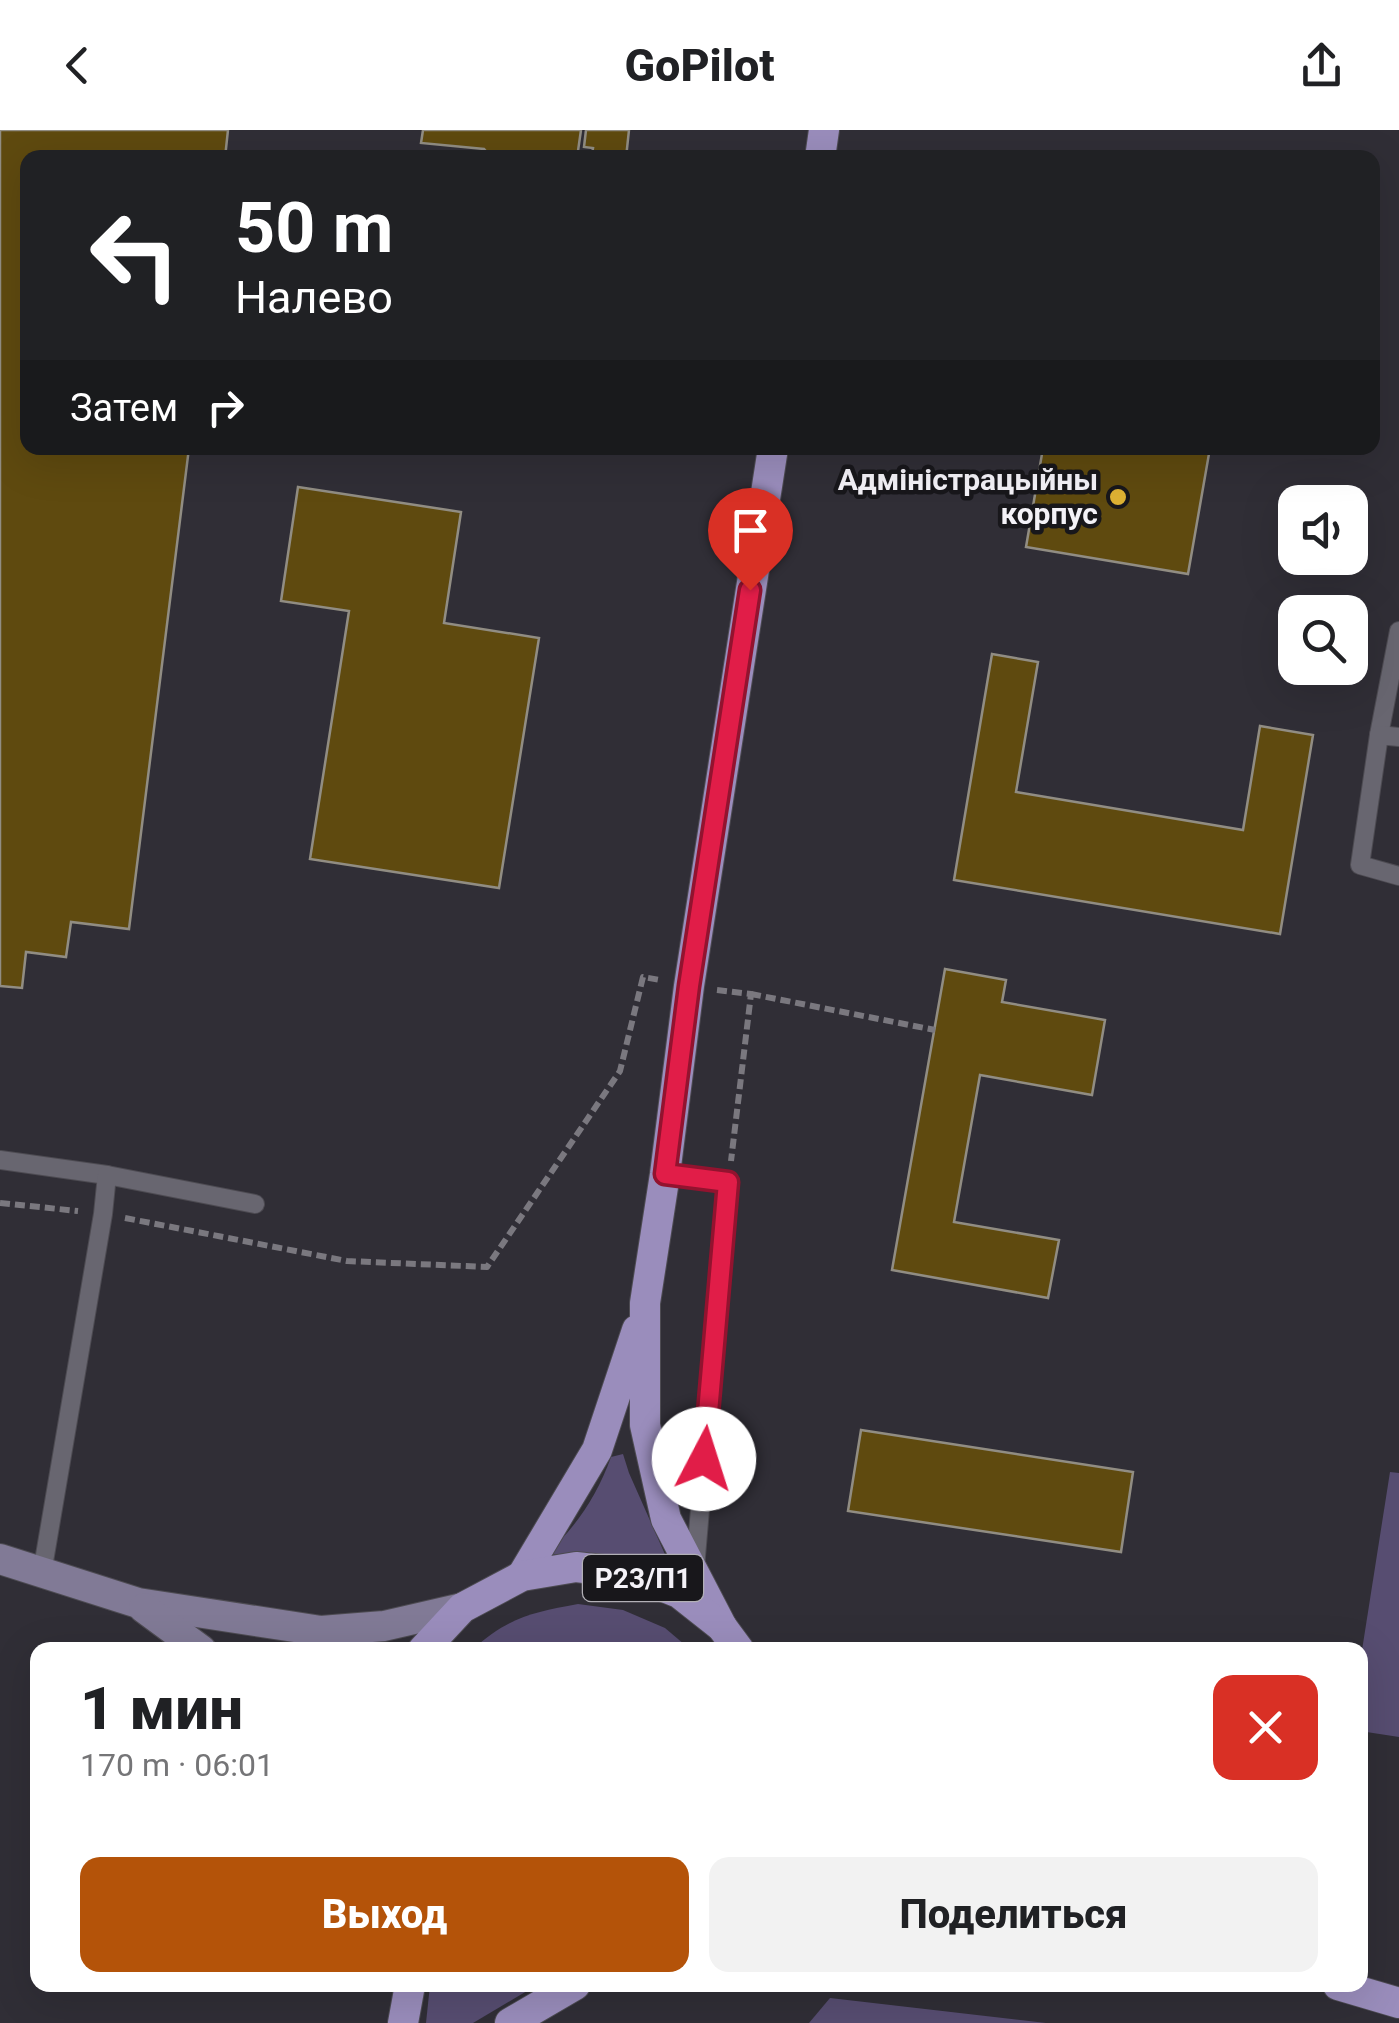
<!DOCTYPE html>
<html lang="ru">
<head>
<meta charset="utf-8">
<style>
	body { margin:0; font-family:Roboto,sans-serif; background:#f2f2f2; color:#202124; height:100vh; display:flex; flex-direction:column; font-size:38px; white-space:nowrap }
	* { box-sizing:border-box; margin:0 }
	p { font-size:32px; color:#757577 }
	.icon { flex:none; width:55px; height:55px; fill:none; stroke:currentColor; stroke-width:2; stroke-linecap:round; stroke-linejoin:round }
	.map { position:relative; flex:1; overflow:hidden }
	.drawer { position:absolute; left:30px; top:1512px; width:1338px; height:350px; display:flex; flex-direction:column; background:#fff; border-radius:20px; box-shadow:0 10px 40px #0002 }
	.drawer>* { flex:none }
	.banner { position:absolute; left:20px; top:20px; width:1360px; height:305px; border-radius:20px; box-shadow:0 10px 40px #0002; background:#202124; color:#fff; overflow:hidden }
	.fabs { position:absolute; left:1278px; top:355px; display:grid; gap:20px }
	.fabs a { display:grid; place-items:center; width:90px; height:90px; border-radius:20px; background:#fff; box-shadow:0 10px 40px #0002; font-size:50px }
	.pin { position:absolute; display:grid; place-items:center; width:85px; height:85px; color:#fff; margin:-102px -42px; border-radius:50% 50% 50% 0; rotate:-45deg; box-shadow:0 0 10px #0007 }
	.pin .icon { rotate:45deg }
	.me { position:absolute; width:110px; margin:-55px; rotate:5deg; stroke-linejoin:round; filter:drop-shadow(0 0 8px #0008) }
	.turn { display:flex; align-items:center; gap:35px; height:210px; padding:0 50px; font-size:45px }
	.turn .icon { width:130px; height:130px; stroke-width:2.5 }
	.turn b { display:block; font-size:70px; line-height:85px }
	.then { display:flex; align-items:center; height:95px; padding:0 50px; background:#0003; gap:20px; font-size:38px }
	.round { display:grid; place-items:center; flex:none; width:105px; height:105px; border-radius:20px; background:#f2f2f2 }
	.overview { display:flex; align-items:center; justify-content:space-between; height:170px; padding:0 50px }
	h1 { font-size:60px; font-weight:800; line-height:75px }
	.action { display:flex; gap:20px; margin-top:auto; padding:20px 50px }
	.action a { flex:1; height:115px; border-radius:20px; background:#b45309; color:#fff; font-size:40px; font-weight:800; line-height:115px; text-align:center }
	.action a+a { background:#f2f2f2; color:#202124 }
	header { display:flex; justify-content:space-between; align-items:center; height:130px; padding:0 50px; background:#fff; font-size:45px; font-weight:800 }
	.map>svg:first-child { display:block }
	.green { fill:#574d71 }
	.building { fill:#5f4a0f; stroke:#918d83; stroke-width:2.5 }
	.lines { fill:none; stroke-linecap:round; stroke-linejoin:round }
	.lane-casing { stroke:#4d4b52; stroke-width:20 }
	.secondary-casing { stroke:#4d4b52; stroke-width:32 }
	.primary-casing { stroke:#4d4b52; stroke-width:32 }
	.path { stroke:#7a787f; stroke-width:6; stroke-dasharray:10 5; stroke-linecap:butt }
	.lane { stroke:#686670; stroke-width:18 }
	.secondary { stroke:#817a96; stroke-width:30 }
	.primary { stroke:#9a8dbc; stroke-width:30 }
	.route-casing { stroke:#92132f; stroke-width:25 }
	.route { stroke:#e11d48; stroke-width:18 }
	.poi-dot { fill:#ddb133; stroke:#18171b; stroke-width:4 }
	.labels { text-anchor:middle; stroke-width:9; stroke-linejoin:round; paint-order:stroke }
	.shield { fill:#18171b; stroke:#b2b0b6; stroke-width:2.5 }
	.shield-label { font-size:28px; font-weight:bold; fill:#f4f2f8 }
	.poi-label { font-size:30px; font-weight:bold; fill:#f4f2f8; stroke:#18171b; text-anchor:end }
</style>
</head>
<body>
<header><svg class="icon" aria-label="back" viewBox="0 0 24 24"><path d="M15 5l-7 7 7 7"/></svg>GoPilot<svg class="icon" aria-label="share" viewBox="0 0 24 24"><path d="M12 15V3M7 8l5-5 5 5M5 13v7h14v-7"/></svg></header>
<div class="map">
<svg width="1399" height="1893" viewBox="0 0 1399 1893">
	<rect width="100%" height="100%" fill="#302e36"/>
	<g class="green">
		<path d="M623 1324 629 1343 675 1447C633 1429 590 1418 544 1426 575 1399 597 1366 611 1327Z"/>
		<polygon points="1390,1342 1399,1343 1399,1607 1360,1601 1360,1533"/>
		<path d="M578 1474 623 1480 665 1498 691 1520H472C507 1488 533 1482 578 1474Z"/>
		<polygon points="430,1855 537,1855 473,1893 426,1893"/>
		<polygon points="830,1868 1046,1893 809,1893"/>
	</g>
	<g class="building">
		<polygon points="0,0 228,0 225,28 28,28 28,318 189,318 129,799 71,792 66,827 26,822 22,858 0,856"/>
		<polygon points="423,0 581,0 577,28 492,28 484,19 421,13"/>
		<polygon points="586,0 629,0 626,28 592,24 593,18 584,17"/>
		<polygon points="1043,318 1210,318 1188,444 1026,417"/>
		<polygon points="298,357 461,382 444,493 539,508 499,758 310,729 349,481 281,471"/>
		<polygon points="992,524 1038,532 1016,662 1243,700 1260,596 1313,605 1280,804 954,750"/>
		<polygon points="945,839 1006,850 1002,872 1105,890 1092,965 980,945 954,1092 1059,1110 1048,1168 892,1140"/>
		<polygon points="861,1300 1133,1342 1121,1422 848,1381"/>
	</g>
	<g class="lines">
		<g class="lane-casing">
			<g id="lane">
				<polyline points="1379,605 1399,501"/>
				<polyline points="1399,607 1379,605 1360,735 1399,746"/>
				<polyline points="0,1030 107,1045"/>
				<polyline points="665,1044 728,1052 695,1438"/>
				<polyline points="42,1443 103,1084 107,1045 255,1074"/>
			</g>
		</g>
		<g class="secondary-casing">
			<g id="secondary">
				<polyline points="0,1429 138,1473 321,1501 384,1496 462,1478"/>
				<polyline points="144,1478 201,1520"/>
			</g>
		</g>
		<g class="primary-casing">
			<g id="primary">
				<polyline points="820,28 824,0"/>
				<polyline points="522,1446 597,1320 637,1200"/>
				<polyline points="722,1497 666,1389 645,1295 645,1173 665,1044 689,856 773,318"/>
				<polyline points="423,1520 462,1478 522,1446 576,1437 629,1443 679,1463 722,1497 739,1520"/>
				<polyline points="1338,1855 1399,1873"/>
				<polyline points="403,1893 410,1855"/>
				<polyline points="510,1893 575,1855"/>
			</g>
		</g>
		<g class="path">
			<polyline points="717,860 751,864 731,1031"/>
			<polyline points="751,864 935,900"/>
			<polyline points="0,1073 78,1081"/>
			<polyline points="125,1088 347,1131 487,1137 620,941 643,847 660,850"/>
		</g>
		<use href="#lane" class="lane"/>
		<use href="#secondary" class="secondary"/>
		<use href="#primary" class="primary"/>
	</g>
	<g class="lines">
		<g class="route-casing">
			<polyline id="route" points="704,1329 728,1052 665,1044 689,856 750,460"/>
		</g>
		<use href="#route" class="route"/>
	</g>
	<circle class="poi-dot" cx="1118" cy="367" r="10"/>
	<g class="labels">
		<rect class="shield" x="583" y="1425" width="120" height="46" rx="8"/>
		<g class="shield-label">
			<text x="643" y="1458">Р23/П1</text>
		</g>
		<g class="poi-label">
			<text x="1098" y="360">Адміністрацыйны<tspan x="1098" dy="34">корпус</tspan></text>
		</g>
	</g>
</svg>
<div class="fabs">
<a><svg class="icon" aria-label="sound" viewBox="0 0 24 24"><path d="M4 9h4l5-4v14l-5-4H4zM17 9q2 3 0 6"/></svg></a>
<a><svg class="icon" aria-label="search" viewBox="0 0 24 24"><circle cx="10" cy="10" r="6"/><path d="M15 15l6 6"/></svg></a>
</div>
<div class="pin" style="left:750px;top:460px;background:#d93025"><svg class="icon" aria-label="arrive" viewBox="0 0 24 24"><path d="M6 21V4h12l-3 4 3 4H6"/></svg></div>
<svg class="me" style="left:704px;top:1329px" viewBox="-20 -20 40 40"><circle r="19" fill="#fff"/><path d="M0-13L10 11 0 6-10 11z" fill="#e11d48"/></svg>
<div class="banner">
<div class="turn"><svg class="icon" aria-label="left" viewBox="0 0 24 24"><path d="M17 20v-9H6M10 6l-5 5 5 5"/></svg><div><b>50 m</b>Налево</div></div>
<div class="then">Затем<svg class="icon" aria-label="right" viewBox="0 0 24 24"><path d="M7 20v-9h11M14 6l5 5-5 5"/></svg></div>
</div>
<section class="drawer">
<div class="overview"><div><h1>1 мин</h1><p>170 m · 06:01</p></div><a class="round" style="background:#d93025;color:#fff"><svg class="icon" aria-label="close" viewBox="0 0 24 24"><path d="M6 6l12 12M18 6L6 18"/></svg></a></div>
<div class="action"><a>Выход</a><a>Поделиться</a></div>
</section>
</div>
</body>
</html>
